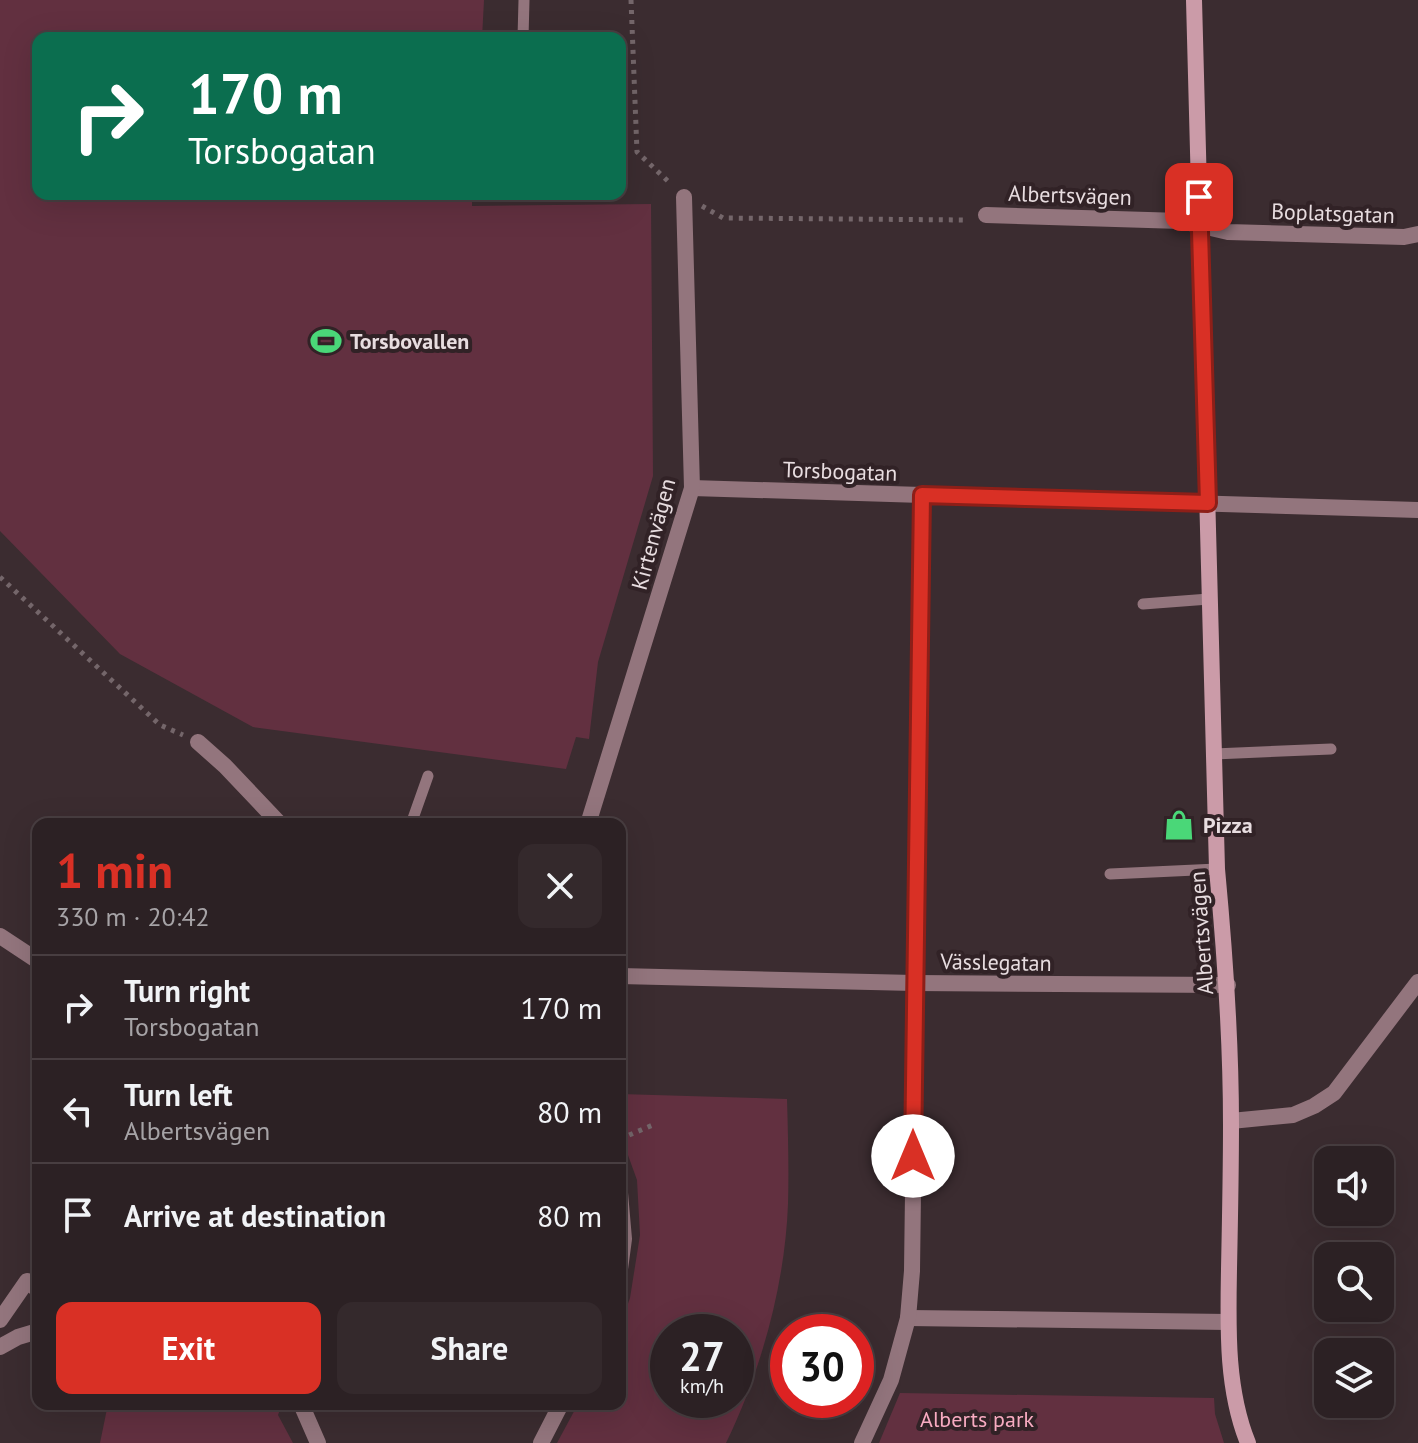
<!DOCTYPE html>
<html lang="en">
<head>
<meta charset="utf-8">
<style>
	body { margin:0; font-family:"PT Sans",sans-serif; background:#34292c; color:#f1f3f6; height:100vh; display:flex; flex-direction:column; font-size:30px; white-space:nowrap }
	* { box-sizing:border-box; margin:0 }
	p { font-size:26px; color:#a6a3a6 }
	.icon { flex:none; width:44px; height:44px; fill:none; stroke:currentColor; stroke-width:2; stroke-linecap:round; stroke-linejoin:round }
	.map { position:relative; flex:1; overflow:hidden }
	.side { position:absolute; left:32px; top:818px; width:594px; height:592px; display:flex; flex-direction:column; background:#2c2124; border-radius:16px; box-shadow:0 8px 32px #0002,0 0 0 2px #483e41 }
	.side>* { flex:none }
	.banner { position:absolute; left:32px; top:32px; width:594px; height:168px; border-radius:16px; box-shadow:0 8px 32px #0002,0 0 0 2px #483e41; background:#0b6e4f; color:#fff; overflow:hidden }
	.controls { position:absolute; left:1314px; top:1146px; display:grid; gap:16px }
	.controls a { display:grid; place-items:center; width:80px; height:80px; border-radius:16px; background:#2c2124; box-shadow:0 8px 32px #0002,0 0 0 2px #483e41; font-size:40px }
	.speed { position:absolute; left:650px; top:1314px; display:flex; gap:16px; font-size:40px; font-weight:700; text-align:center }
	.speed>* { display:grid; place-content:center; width:104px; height:104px; border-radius:50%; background:#2c2124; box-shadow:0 8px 32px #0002,0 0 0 2px #483e41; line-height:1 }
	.speed small { font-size:20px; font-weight:400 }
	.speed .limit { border:12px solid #d22; background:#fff; color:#111 }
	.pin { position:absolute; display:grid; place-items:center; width:68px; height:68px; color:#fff; margin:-34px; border-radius:16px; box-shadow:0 4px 12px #0006 }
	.me { position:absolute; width:88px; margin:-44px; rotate:0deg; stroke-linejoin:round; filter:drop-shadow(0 0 6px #0008) }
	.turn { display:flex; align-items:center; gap:28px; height:168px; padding:0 24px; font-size:36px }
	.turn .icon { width:104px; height:104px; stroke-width:2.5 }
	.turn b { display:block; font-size:56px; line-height:68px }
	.round { display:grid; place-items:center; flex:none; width:84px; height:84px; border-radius:16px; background:#34292c }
	.summary { display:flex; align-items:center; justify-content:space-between; height:136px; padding:0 24px }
	h1 { font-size:48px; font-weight:700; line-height:60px; color:#d93025 }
	.button { display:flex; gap:16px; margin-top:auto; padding:16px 24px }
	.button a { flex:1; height:92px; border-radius:16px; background:#d93025; color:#fff; font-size:32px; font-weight:700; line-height:92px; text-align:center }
	.button a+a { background:#34292c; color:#f1f3f6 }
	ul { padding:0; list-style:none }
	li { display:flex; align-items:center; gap:24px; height:104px; padding:0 24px; border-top:2px solid #483e41 }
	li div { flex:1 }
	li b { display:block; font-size:30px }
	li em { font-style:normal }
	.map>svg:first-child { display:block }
	.green { fill:#623040; fill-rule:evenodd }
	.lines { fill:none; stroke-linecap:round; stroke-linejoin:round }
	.path { stroke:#74666a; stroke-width:5; stroke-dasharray:4 6; stroke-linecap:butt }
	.lane { stroke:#93757d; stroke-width:11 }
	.street { stroke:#93757d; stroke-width:16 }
	.secondary { stroke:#cb9ba8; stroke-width:16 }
	.route-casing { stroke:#8d1f18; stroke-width:20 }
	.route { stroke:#d93025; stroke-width:14 }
	.labels { text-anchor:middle; stroke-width:8; stroke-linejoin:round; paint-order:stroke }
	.street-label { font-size:22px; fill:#e8dde0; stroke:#312226 }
	.poi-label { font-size:22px; font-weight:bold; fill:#e8dde0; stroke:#312226; text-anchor:start }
	.park-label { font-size:22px; fill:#f8abc1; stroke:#312226 }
</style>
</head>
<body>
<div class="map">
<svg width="1418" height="1443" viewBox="0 0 1418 1443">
	<rect width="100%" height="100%" fill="#3b2c30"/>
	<g class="green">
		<polygon points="0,0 484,0 482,38 38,38 38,194 472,194 472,206 651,204 653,476 598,662 589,739 576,737 566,769 253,727 120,654 0,531"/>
		<path d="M620 1094 787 1099C788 1134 789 1169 788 1204 785 1285 761 1371 726 1443H557L578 1404H620V1326L630 1298 640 1235 637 1180 620 1133ZM668 1332H736V1400H668Z"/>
		<polygon points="900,1393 1214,1398 1215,1414 1224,1443 879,1443"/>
		<polygon points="108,1404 282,1404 278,1415 293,1443 100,1443"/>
	</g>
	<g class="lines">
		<g class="path">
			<polyline points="631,0 637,152 671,184"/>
			<polyline points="702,206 723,218 968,220"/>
			<polyline points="0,577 160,725 183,735"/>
			<polyline points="620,1139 655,1124"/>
		</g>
		<g class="lane">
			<polyline points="523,38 524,0"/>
			<polyline points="1143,604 1209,599"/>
			<polyline points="1214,754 1331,749"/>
			<polyline points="411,824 428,776"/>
			<polyline points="1110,874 1217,869"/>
		</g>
		<g class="street">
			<polyline points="986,215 1181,221 1228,232 1404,237 1418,234"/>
			<polyline points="692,488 1418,510"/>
			<polyline points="198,742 225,766 280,824"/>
			<polyline points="588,824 692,488 684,197"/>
			<polyline points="0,936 38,961"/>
			<polyline points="620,976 914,983 1228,985"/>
			<polyline points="1231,1121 1293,1115 1314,1106 1334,1093 1418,982"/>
			<polyline points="620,1193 624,1239 620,1269"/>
			<polyline points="908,1318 1228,1322"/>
			<polyline points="0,1320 27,1281 38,1290"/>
			<polyline points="0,1347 18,1337 38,1331"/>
			<polyline points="301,1404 318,1443"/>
			<polyline points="541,1443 561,1404"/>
			<polyline points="862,1443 891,1380 908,1318 912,1271 922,495"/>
		</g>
		<path class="secondary" d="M1194 0 1217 869C1225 954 1231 1039 1231 1124 1231 1172 1230 1221 1229 1269 1228 1327 1226 1389 1248 1443"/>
	</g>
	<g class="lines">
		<g class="route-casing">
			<polyline id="route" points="913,1156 922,495 1208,503 1199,197"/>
		</g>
		<use href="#route" class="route"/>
	</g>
	<defs>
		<g id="stadium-bare" transform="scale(2.4)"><path d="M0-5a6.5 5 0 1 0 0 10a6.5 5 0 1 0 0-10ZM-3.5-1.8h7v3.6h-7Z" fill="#4ad778" stroke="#312226" stroke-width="2.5" paint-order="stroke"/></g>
		<g id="shop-bare" transform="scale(2.4)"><path d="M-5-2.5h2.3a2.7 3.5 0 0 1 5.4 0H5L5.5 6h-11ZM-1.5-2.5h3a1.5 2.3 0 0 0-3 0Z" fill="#4ad778" stroke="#312226" stroke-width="2.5" paint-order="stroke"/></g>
	</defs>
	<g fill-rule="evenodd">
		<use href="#stadium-bare" x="326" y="341"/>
		<use href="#shop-bare" x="1179" y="825"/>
	</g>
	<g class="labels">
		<g class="street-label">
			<text transform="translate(1070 195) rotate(2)" y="8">Albertsvägen</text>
			<text transform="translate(1333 213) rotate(2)" y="8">Boplatsgatan</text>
			<text transform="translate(840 471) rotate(2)" y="8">Torsbogatan</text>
			<text transform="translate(653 534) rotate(-75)" y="8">Kirtenvägen</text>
			<text transform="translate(1201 933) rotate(-94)" y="8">Albertsvägen</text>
			<text transform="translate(996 962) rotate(1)" y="8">Vässlegatan</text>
		</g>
		<g class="poi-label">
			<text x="350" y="349">Torsbovallen</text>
			<text x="1203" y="833">Pizza</text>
		</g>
		<g class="park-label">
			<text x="977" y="1427">Alberts park</text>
		</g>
	</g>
</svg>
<div class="controls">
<a><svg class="icon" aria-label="sound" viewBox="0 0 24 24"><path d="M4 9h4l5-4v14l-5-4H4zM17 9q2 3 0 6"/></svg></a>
<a><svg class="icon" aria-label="search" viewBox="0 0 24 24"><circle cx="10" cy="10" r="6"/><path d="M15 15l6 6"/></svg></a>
<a><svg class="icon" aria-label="layers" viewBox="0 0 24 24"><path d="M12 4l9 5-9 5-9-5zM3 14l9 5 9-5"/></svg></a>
</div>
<div class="speed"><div>27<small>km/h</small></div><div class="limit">30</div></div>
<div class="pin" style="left:1199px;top:197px;background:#d93025"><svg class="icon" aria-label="arrive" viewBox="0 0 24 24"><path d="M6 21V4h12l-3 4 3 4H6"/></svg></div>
<svg class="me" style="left:913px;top:1156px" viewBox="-20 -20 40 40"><circle r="19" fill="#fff"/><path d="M0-13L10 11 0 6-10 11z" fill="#d93025"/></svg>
<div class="banner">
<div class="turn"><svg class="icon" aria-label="right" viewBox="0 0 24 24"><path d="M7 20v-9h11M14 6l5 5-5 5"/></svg><div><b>170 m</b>Torsbogatan</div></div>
</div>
<section class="side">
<div class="summary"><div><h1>1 min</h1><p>330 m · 20:42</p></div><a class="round"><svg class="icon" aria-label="close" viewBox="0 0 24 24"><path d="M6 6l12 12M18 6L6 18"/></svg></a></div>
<ul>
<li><svg class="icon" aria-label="right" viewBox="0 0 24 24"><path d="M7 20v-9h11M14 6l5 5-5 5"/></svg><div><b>Turn right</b><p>Torsbogatan</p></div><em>170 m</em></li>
<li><svg class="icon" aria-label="left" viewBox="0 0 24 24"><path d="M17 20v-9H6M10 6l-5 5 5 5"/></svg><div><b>Turn left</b><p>Albertsvägen</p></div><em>80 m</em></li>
<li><svg class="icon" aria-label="arrive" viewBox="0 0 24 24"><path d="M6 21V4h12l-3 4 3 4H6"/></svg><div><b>Arrive at destination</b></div><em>80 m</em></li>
</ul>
<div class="button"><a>Exit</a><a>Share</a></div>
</section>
</div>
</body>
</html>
